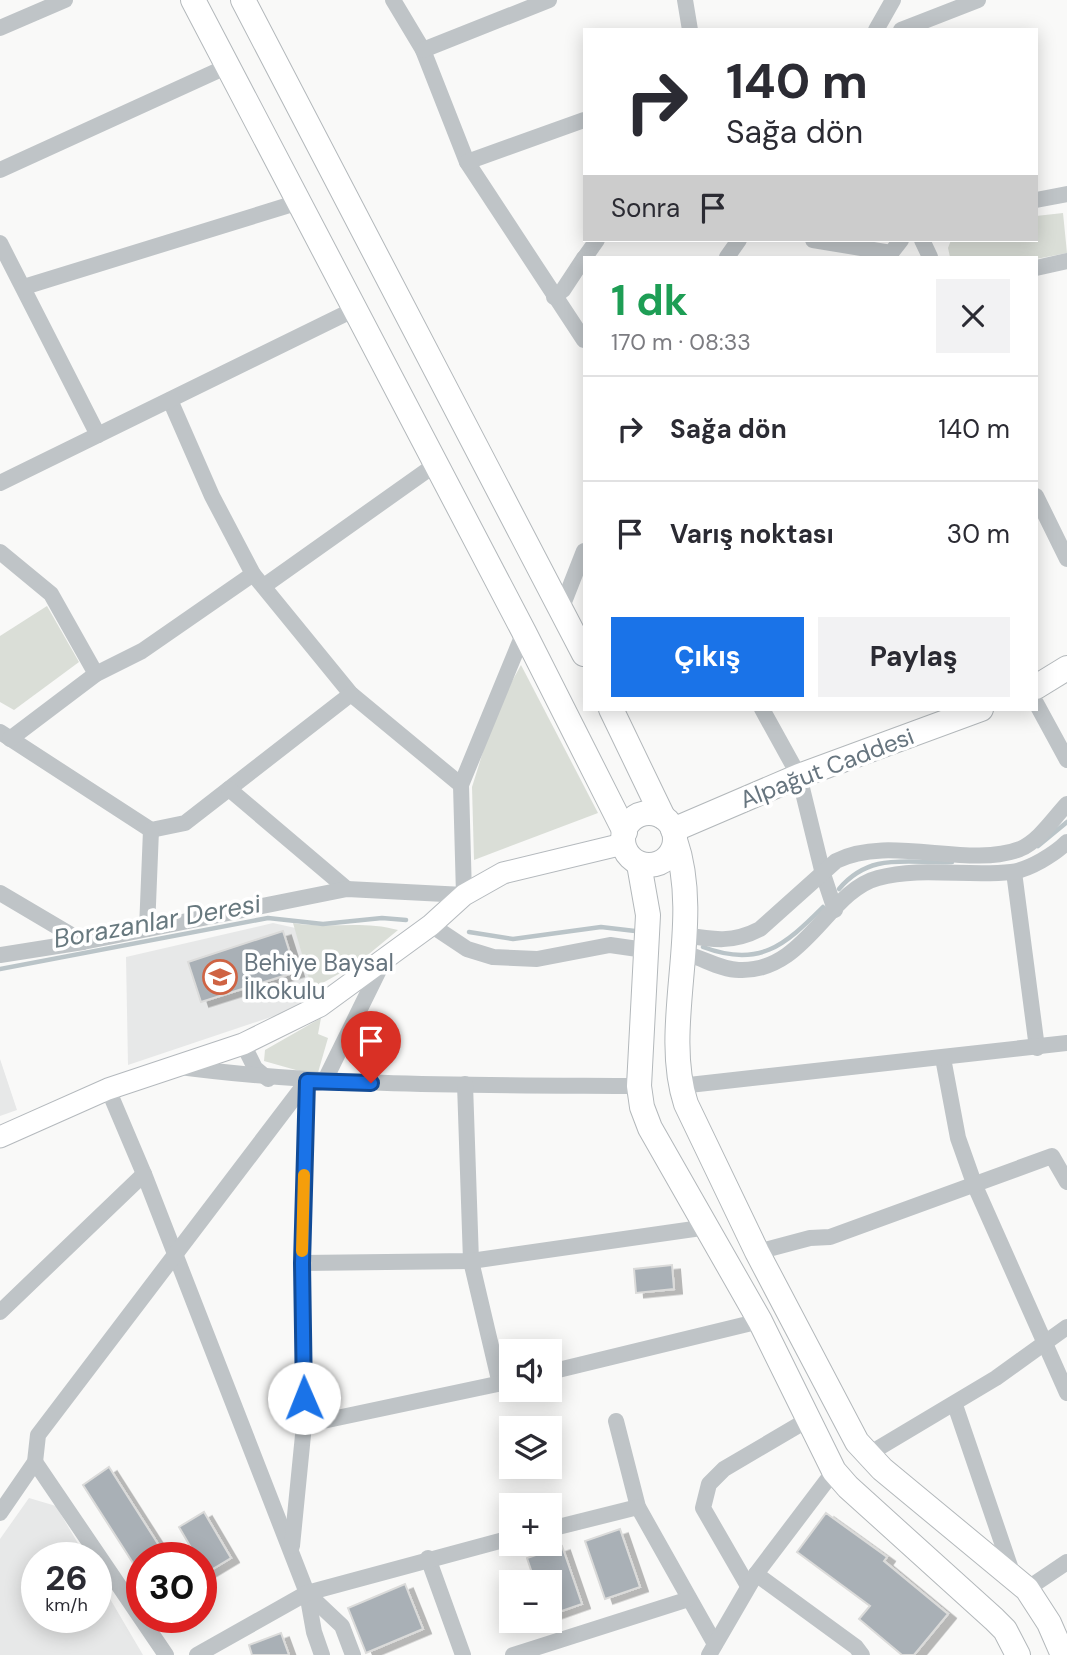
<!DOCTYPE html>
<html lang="tr">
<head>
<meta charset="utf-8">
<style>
	body { margin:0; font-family:"DM Sans",sans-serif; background:#f2f2f3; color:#2b2b33; height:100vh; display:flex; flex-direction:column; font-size:26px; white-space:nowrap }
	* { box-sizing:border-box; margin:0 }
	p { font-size:23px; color:#7c7c81 }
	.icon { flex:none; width:38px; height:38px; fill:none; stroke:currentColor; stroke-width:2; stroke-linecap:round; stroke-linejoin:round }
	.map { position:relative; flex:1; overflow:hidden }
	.details { position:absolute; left:583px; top:256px; width:455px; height:455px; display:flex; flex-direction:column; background:#fff; border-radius:0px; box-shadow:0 4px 18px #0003 }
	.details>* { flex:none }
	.hud { position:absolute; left:583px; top:28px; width:455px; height:214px; border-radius:0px; box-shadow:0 4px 18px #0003; background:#fff; color:#2b2b33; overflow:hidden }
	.fabs { position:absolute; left:499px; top:1339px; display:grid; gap:14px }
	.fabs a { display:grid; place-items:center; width:63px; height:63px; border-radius:0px; background:#fff; box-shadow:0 4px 18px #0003; font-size:35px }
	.speed { position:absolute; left:21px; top:1542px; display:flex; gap:14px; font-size:35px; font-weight:700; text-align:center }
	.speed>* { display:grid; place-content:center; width:91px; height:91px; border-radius:50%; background:#fff; box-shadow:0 4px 18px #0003; line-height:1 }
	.speed small { font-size:18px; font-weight:400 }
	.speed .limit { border:10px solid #d22; background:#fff; color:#111 }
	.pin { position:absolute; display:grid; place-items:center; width:60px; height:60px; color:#fff; margin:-72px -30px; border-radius:50% 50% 50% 0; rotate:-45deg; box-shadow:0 0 7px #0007 }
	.pin .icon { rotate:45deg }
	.me { position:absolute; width:77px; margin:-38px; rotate:359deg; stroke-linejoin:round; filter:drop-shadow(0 0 5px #0008) }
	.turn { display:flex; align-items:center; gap:24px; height:147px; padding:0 28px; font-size:32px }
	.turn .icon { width:91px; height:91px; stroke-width:2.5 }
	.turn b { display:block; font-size:49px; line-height:60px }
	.then { display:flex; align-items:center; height:66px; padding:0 28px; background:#0003; gap:14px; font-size:26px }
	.round { display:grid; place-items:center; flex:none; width:74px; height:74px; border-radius:0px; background:#f2f2f3 }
	.head { display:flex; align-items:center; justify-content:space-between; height:119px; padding:0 28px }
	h1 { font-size:42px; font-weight:700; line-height:52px; color:#1e9e55 }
	.primary-button { display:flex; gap:14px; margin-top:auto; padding:14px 28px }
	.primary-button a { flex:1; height:80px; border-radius:0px; background:#1a73e8; color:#fff; font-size:28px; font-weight:700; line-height:80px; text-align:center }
	.primary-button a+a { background:#f2f2f3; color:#2b2b33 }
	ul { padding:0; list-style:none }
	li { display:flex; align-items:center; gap:21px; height:105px; padding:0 28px; border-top:2px solid #e1e1e2 }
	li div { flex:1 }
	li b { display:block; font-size:26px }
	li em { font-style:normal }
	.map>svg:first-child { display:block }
	.built { fill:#e7e8e8 }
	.green { fill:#daded7 }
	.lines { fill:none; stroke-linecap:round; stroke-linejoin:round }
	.stream { stroke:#bac4c8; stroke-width:4.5 }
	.building { fill:#a9b0b6; stroke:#dbdbda; stroke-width:2; filter:url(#shadow) }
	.secondary-casing { stroke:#b4b9bd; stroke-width:23 }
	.primary-casing { stroke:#b3b8bb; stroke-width:26 }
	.minor { stroke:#bfc4c7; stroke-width:16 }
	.secondary { stroke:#fff; stroke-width:21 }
	.primary { stroke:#fff; stroke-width:24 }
	.route-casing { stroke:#114b97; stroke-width:18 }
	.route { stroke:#1a73e8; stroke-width:12 }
	.slow { stroke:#f59e0b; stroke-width:12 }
	.labels { text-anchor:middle; stroke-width:7; stroke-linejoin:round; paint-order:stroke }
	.street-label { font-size:24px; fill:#67757f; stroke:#fff }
	.poi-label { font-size:24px; fill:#67757f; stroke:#fff; text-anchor:start }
	.water-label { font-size:26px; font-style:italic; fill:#68797f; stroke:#fff }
</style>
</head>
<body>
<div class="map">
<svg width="1067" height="1655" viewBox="0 0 1067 1655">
	<defs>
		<filter id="shadow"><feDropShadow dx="8" dy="4.5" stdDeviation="0" flood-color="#0004"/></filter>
	</defs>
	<rect width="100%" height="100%" fill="#f9f9f8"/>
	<g class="built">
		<polygon points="273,923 300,929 320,996 307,1005 128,1065 126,957"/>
		<polygon points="0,1059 17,1110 0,1116"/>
		<polygon points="29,1498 56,1506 86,1557 37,1558 37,1617 96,1617 96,1575 143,1655 0,1655 0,1539"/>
	</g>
	<g class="green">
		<polygon points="1063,213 1067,253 1036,259 950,257 948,248 951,240 1036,240 1036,216"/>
		<polygon points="47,606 79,662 14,710 0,702 0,636"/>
		<polygon points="521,665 598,813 474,860 472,787 496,710"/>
		<path d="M293 923C329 929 363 920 398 930L358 963 312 989Z"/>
		<polygon points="321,1018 318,1034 328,1038 317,1076 264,1061 265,1050"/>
	</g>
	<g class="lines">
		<g class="stream">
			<polyline points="1038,846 1067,822"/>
			<path d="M839 889C871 851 908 864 952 862"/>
			<polyline points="469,932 513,939 601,927 635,931"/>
			<path d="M703 947C759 968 784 946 823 907"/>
			<polyline points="0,969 268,918 323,924 382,918 406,920"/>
		</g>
	</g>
	<g class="building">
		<polygon points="283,931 296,972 201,1002 188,962"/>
		<polygon points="672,1265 674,1289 636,1293 634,1269"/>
		<polygon points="109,1467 167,1558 142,1558 142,1577 83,1485"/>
		<polygon points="204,1512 231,1558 206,1573 201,1558 197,1558 179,1527"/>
		<polygon points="826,1513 887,1557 884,1561 948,1614 914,1655 902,1655 859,1619 870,1606 797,1552"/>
		<polygon points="620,1529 640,1587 605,1599 585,1541"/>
		<polygon points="562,1546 582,1604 550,1615 550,1582 535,1582 527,1558"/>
		<polygon points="405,1584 423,1629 366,1653 348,1608"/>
		<polygon points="281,1633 289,1655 252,1655 249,1645"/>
	</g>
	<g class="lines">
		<g class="secondary-casing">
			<polyline id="secondary" points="0,1137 108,1089 243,1044 320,1006 431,925 464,895 503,873 623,844"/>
		</g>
		<g class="primary-casing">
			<g id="primary">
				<polyline points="193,0 524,632 625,832"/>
				<polyline points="243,0 584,654"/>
				<polyline points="1036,687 1067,668"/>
				<polyline points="611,709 663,817"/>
				<circle cx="649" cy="839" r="26"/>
				<polyline points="673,830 799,776 981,709"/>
				<path d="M675 840C704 923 660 1025 686 1104L757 1252 857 1442 882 1469 1027 1589 1049 1623 1063 1655"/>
				<polyline points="639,864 648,915 639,1086 642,1107 650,1128 760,1321 834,1471 848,1487 994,1619 1005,1630 1018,1655"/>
			</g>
		</g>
		<g class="minor">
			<polyline points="393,0 423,50 467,162 584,340"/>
			<polyline points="685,0 690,30"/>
			<polyline points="0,28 65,0"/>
			<polyline points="876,30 893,0"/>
			<polyline points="901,30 978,0"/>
			<polyline points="423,50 549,0"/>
			<polyline points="467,162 584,120"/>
			<polyline points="0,170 228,66"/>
			<polyline points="1036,200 1067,194"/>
			<polyline points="813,240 891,253 901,240"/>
			<polyline points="922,240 930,257"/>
			<polyline points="0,243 98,435"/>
			<polyline points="585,257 597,240"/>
			<polyline points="727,257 739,240"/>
			<polyline points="1036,268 1067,261"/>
			<polyline points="24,287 299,202"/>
			<polyline points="554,297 563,290 584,258"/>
			<polyline points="170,400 212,496 253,574 351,694 461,785"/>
			<polyline points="0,483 355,309"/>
			<polyline points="1036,496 1067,559"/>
			<polyline points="0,552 51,594 96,674"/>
			<polyline points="264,586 436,464"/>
			<polyline points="562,607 584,551"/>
			<polyline points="1036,703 1067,760"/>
			<polyline points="762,709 799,776 823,874 835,910"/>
			<polyline points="0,732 151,830 185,823 351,694"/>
			<polyline points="10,739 96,674 142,651 253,574"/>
			<polyline points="229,789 347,889"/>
			<polyline points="1014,872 1037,1048"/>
			<polyline points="0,893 83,942"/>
			<polyline points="431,925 467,949 493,957 537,959 610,945 645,950"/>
			<polyline points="147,929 151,830"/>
			<path d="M684 935C714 940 733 943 760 929L836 861C888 834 968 869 1020 849 1039 841 1053 819 1067 804"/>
			<path d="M683 953C702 957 720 970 739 970 805 973 828 891 878 878 921 866 967 877 1011 872 1029 870 1055 854 1067 842"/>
			<polyline points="0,955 83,942 347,889 464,895 461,785 524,632"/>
			<polyline points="243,1044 255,1068 268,1079"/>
			<polyline points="943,1058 958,1138 975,1186 1067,1393"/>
			<path d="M180 1067C332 1087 485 1085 639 1086"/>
			<polyline points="324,1082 383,962"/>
			<polyline points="465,1084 471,1261 500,1384"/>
			<polyline points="680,1086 1067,1043"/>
			<polyline points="108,1089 144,1174"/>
			<polyline points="757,1252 810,1238 830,1237 1052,1156 1067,1182"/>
			<polyline points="302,1263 471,1261 708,1227"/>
			<polyline points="0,1312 144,1174 307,1593 314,1632 322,1655"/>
			<polyline points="550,1372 760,1321"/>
			<polyline points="955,1405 1013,1575"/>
			<polyline points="616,1421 638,1507 715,1644"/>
			<polyline points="304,1425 511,1381"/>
			<polyline points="867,1455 996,1378 1067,1327"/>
			<polyline points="35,1462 166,1655"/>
			<polyline points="0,1513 35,1462 38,1435 307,1081"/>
			<polyline points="550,1529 638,1507"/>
			<polyline points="292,1546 304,1425 302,1263 307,1081"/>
			<polyline points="428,1558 463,1655"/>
			<polyline points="756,1574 856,1647 862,1655"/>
			<polyline points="748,1586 703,1508 709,1484 724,1469 809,1419"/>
			<polyline points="1027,1589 1067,1562"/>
			<polyline points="307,1593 342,1626 353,1655"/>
			<polyline points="197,1655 307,1593 511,1538"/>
			<polyline points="513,1655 689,1599"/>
			<polyline points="709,1655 756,1574 834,1471"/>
		</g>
		<use href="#secondary" class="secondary"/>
		<use href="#primary" class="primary"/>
	</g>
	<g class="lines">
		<g class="route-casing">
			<polyline id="route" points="304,1398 302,1263 307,1081 371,1083"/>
		</g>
		<use href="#route" class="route"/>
		<polyline class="slow" points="302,1251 304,1175"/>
	</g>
	<defs>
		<g id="school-ring" transform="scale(1.75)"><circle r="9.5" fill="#fff" stroke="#cf6343" stroke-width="1.5"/><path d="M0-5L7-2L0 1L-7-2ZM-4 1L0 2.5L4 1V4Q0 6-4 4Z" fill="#cf6343"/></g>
	</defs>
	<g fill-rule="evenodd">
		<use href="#school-ring" x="220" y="977"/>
	</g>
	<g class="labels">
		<g class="street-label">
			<text transform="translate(827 768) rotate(-21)" y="8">Alpağut Caddesi</text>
		</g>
		<g class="poi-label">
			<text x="244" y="971">Behiye Baysal<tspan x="244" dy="28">İlkokulu</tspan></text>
		</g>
		<g class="water-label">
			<text transform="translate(157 921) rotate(-10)" y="9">Borazanlar Deresi</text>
		</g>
	</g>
</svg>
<div class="fabs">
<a><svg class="icon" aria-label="sound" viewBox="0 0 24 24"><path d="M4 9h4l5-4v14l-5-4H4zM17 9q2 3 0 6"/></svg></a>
<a><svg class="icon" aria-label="layers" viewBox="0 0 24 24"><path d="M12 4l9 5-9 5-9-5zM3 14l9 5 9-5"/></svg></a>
<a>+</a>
<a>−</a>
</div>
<div class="speed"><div>26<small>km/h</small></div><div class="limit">30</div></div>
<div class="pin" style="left:371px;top:1083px;background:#d93025"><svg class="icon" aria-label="arrive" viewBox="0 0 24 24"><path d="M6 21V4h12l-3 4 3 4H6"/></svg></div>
<svg class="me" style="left:304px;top:1398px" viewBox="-20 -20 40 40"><circle r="19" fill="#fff"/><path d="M0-13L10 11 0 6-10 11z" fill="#1a73e8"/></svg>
<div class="hud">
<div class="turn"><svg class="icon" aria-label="right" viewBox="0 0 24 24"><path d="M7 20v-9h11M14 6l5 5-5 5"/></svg><div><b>140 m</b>Sağa dön</div></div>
<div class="then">Sonra<svg class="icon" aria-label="arrive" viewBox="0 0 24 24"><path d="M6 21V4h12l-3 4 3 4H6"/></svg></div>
</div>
<section class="details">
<div class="head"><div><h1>1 dk</h1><p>170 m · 08:33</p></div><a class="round"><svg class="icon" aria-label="close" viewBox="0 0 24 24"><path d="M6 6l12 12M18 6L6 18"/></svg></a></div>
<ul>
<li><svg class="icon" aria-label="right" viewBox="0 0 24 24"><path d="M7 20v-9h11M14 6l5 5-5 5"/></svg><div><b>Sağa dön</b></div><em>140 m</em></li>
<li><svg class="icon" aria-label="arrive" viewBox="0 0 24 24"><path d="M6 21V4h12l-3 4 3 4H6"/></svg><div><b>Varış noktası</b></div><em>30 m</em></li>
</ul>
<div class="primary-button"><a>Çıkış</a><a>Paylaş</a></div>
</section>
</div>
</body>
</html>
